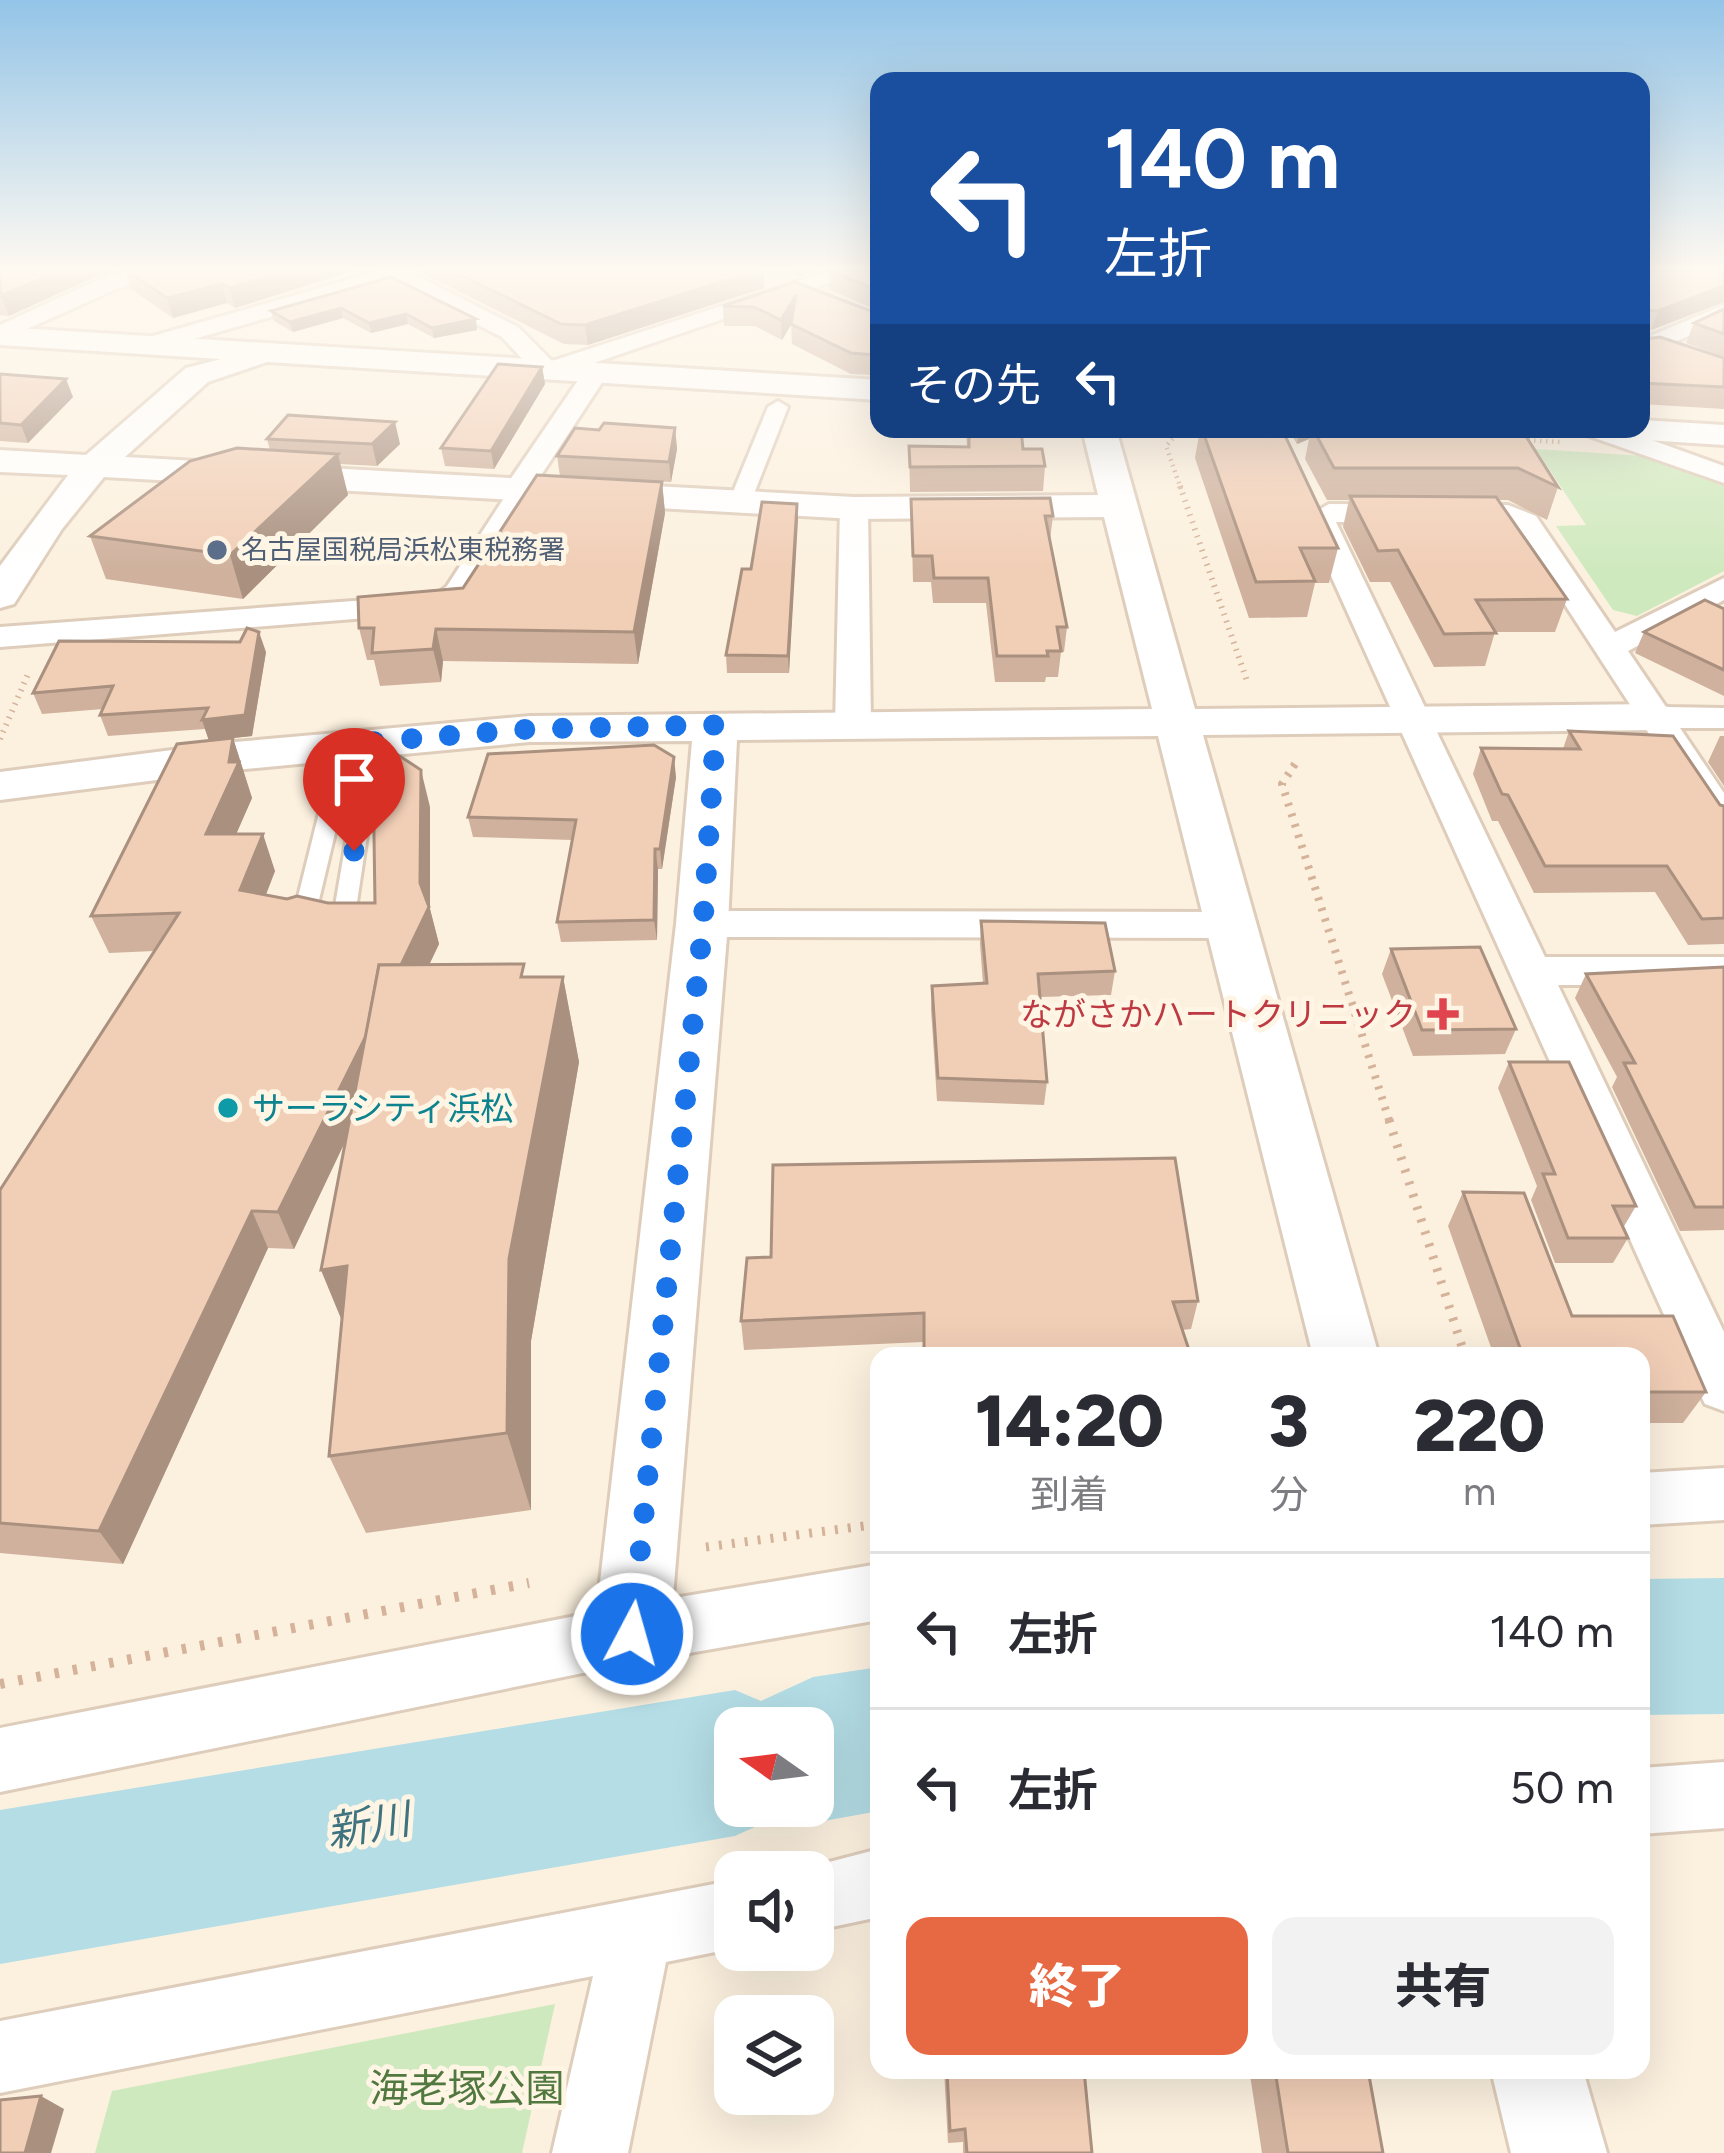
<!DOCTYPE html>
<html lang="ja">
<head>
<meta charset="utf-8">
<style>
	body { margin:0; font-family:Figtree,"Noto Sans JP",sans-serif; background:#f2f2f3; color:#2b2b33; height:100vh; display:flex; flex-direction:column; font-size:45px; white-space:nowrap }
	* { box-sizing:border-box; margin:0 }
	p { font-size:39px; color:#7c7c81 }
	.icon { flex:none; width:66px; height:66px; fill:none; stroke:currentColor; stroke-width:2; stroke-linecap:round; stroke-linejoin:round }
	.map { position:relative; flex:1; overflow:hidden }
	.sheet { position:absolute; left:870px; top:1347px; width:780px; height:732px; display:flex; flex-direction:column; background:#fff; border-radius:24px; box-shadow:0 12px 48px #0002 }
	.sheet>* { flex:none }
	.hud { position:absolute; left:870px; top:72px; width:780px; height:366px; border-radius:24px; box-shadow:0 12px 48px #0002; background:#1a4fa0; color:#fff; overflow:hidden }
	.needle { width:78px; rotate:284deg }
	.controls { position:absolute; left:714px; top:1707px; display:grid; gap:24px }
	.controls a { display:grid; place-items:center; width:120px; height:120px; border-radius:24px; background:#fff; box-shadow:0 12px 48px #0002; font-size:60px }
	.pin { position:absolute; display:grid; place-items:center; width:102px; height:102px; color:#fff; margin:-123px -51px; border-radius:50% 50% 50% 0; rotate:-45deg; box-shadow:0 0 12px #0007 }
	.pin .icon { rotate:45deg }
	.me { position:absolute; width:132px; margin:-66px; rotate:6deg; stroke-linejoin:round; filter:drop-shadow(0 0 9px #0008) }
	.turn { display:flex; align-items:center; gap:42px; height:252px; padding:0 36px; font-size:54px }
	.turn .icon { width:156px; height:156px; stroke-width:2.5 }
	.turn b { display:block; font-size:84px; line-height:102px }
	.then { display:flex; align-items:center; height:114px; padding:0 36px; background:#0003; gap:24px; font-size:45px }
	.eta { display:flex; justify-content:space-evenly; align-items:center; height:204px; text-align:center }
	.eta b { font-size:72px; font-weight:800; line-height:84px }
	.action { display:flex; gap:24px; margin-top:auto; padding:24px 36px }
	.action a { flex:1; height:138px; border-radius:24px; background:#e76943; color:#fff; font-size:48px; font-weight:800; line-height:138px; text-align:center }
	.action a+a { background:#f2f2f3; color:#2b2b33 }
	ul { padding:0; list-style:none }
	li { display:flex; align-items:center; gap:36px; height:156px; padding:0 36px; border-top:3px solid #e1e1e2 }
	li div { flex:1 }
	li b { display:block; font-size:45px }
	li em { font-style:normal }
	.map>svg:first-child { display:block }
	.green { fill:#cfe9be }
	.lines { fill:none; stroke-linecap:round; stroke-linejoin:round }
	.river { fill:#b4dde5; fill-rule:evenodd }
	.service-casing { stroke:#dfcdbb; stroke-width:6 }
	.pedestrian-casing { stroke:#dfcdbb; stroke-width:6 }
	.minor-casing { stroke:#dfcdbb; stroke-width:6 }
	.tertiary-casing { stroke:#dfcdbb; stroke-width:6 }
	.path-far4 { stroke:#d5b29a; stroke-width:4.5; stroke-dasharray:1.5 4.5; stroke-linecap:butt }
	.path-far3 { stroke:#d5b29a; stroke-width:6; stroke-dasharray:1.5 6; stroke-linecap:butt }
	.path-far2 { stroke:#d5b29a; stroke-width:8; stroke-dasharray:3 8; stroke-linecap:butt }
	.path-far1 { stroke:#d5b29a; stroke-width:9; stroke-dasharray:3 10; stroke-linecap:butt }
	.path { stroke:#d5b29a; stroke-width:10; stroke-dasharray:4.5 14; stroke-linecap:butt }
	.service { fill:#fff; fill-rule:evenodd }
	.pedestrian { fill:#fff; fill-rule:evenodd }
	.minor { fill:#fff; fill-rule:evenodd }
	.tertiary { fill:#fff; fill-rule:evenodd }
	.wall { fill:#cfb19d }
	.shaded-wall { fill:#a9907f }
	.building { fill:#f1ceb6; stroke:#a9907f; stroke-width:3 }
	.route { stroke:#1a73e8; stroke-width:21; stroke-dasharray:0 37.8 }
	.service-dot { fill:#5c6f8a; stroke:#fff5e5; stroke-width:4.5 }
	.health-dot { fill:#e0444e; stroke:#fff5e5; stroke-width:4.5 }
	.culture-dot { fill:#0f9aa8; stroke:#fff5e5; stroke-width:4.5 }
	.labels { text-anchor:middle; stroke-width:10; stroke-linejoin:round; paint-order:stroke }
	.far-service-label { font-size:27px; fill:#4e5e75; stroke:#fff5e5; text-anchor:start }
	.health-label { font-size:33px; fill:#be3a42; stroke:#fff5e5; text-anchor:end }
	.culture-label { font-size:33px; fill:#0d838f; stroke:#fff5e5; text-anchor:start }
	.near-park-label { font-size:39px; fill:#50783f; stroke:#fff5e5 }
	.near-water-label { font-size:42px; font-style:italic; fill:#3f737f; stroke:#fff5e5 }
</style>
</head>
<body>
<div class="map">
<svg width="1724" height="2153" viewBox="0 0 1724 2153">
	<rect width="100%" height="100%" fill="#fcf1df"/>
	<g class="green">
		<polygon points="1536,449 1643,456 1724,486 1724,571 1637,616 1613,610 1556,526 1586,525"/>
		<polygon points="555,2004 522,2153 95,2153 112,2091"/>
	</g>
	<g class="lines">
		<g class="river">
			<polygon points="1724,1578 1724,1714 1641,1715 1641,1579"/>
			<path d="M879 1667V1811L813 1823 788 1812 735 1836 0 1964V1810L735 1690 761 1701 813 1677ZM735 1728H813V1806H735Z"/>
		</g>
		<g class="service-casing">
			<g id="service">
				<polygon points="372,736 381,742 353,929 342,936 331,929 363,742"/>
				<polygon points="346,739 356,745 313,925 302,932 291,925 336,745"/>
			</g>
		</g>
		<g class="pedestrian-casing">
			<polygon id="pedestrian" points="778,401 788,407 750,504 739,510 732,508 728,504 768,407"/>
		</g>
		<g class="minor-casing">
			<g id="minor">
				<polygon points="140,269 178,269 114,290 0,341 0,325 98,280"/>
				<polygon points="374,269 423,269 415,275 518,327 552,361 836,269 870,269 547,379 538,376 502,337 393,282 148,352 136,345 139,340 376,272"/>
				<polygon points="1724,305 1724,321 1641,356 1641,340"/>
				<polygon points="594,367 607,375 534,486 537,490 475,592 455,611 0,647 0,627 436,595 447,586 506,495 503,490 585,370"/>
				<polygon points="1582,429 1621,429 1724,466 1724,483 1586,435"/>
				<polygon points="854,499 868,508 871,725 865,732 841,732 835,725 840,508"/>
				<polygon points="1329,504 1508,505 1536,516 1615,632 1724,578 1724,600 1628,651 1666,707 1724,708 1724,728 1680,728 1724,793 1724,832 1711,829 1515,528 1503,523 1336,522 1545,957 1724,957 1724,985 1558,985 1724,1332 1724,1411 1705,1404 1697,1388 1305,518"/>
				<polygon points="702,911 1231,912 1245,916 1251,925 1245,934 1231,938 702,937 688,933 682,924 688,915"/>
				<polygon points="1724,1468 1724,1520 1641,1525 1641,1473"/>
				<polygon points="879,1564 879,1620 632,1663 0,1792 0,1728 632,1605"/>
				<polygon points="1724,1762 1724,1828 1641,1834 1641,1768"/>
				<polygon points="879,1849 879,1917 813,1931 813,1872 791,1872"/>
				<polygon points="735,1880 735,1948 666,1962 628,2153 552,2153 593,1976 0,2093 0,2021"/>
			</g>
		</g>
		<g class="tertiary-casing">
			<g id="tertiary">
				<polygon points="0,327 879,380 879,400 267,362 208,382 125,457 854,497 1098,495 1082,429 1116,429 1195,709 1656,704 1672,708 1678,717 1672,726 1656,730 1203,735 1379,1356 1313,1356 1158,736 737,740 728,924 670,1634 659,1660 632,1671 605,1660 594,1634 676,924 692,741 530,742 235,770 0,800 0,772 235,742 530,716 1152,709 1104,517 854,519 104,477 62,529 14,604 0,608 0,566 68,475 0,472 0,450 86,455 186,368 221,359 0,345"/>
				<polygon points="1641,420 1724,425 1724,445 1630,439 1618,436 1613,429 1641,429"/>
				<polygon points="1491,2070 1583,2070 1607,2153 1511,2153"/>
			</g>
		</g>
		<g class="path-far4">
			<polyline points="1522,440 1561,442"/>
			<polyline points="1181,489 1166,446 1177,434 1207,433"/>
		</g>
		<g class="path-far3">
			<polyline points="1180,486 1247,681"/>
			<polyline points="0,739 28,674"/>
			<polyline points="1293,767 1296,763"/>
		</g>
		<polyline class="path-far2" points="1295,764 1282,784 1390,1123"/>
		<g class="path-far1">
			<polyline points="1389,1120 1465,1356"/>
			<polyline points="706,1547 879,1524"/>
		</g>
		<polyline class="path" points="0,1684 529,1583"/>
		<use href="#service" class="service"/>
		<use href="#pedestrian" class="pedestrian"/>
		<use href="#minor" class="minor"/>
		<use href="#tertiary" class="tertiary"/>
	</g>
	<g class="wall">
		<polygon points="0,269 122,269 97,276 9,316 0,315"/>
		<polygon points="128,269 359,269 235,308 227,303 173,318 131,289 125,270"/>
		<polygon points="423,269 764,269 764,288 588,345 564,344 424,274"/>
		<polygon points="780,269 821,269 798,276"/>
		<polygon points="879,269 879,311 830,290 830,271"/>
		<polygon points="1641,269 1724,269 1724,302 1651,330 1645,330 1645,339 1724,358 1724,409 1641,404"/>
		<polygon points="391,277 477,330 434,338 408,324 371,333 343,318 293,332 274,321 271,311"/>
		<polygon points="723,306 879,314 877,369 875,375 851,374 792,344 791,324 782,340 755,326 724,326"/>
		<polygon points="1724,309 1724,357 1686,343 1694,323"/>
		<polygon points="542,367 545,384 494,469 445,466 441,448"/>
		<polygon points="0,374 73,397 28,443 0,441"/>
		<polygon points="675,428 677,449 671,482 560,476 557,456 599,430"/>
		<polygon points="966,429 1021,429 1023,449 1045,466 1043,491 910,492 909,446 967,447"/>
		<polygon points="1200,429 1282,429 1338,548 1329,583 1315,583 1307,617 1249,618 1195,458"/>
		<polygon points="1284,429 1522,430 1558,487 1547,520 1508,500 1499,500 1567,599 1555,632 1495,632 1485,666 1434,667 1390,582 1370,582 1343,527 1349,500 1327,500 1305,459 1309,439 1297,444 1289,431"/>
		<polygon points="267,439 400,444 377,466 340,464 348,495 243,599 106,579 90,536 270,450"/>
		<polygon points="662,482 665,513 638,664 443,661 441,682 380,686 374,660 367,660 359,628 463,588"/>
		<polygon points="911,499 1053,516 1050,540 1067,627 1064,652 1061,652 1058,677 1046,677 1045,682 995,682 986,603 933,603 931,582 913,582"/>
		<polygon points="797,504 789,673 727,673 726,655 751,569"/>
		<polygon points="1724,609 1724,696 1635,653 1644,632"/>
		<polygon points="266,652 252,736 233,738 252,798 236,834 275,871 266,895 328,903 375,903 430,807 430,909 439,944 429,965 527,977 563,977 579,1062 531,1341 531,1510 366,1533 329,1456 342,1321 321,1270 346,1140 294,1249 268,1248 123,1564 0,1553 0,1190 154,951 109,953 91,916 209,740 205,729 108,736 100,715 103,709 42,714 33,693"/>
		<polygon points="1569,731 1724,806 1724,944 1688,945 1655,892 1534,893 1498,821 1492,821 1473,774 1481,748 1563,749"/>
		<polygon points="1720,736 1724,736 1724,786 1708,762"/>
		<polygon points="676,777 662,869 658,869 657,940 561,942 557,922 572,840 473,837 468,817"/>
		<polygon points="981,921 1115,971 1111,995 1040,997 1047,1082 1044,1105 937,1101 931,1009 932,986 983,983 980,944"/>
		<polygon points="1391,949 1516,1029 1505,1054 1413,1056 1382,974"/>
		<polygon points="1724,967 1724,1230 1680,1231 1612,1087 1617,1077 1575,998 1586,974"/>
		<polygon points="1509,1062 1636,1206 1623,1228 1628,1238 1613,1263 1555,1263 1531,1200 1537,1186 1498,1088"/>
		<polygon points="1463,1192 1572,1316 1706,1392 1683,1423 1641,1423 1641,1356 1494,1356 1448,1226"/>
		<polygon points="1198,1301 1191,1329 1182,1330 1191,1356 923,1356 923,1342 744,1350 741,1321"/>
		<polygon points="944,2070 1084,2070 1092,2153 963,2153 963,2142 948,2143"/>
		<polygon points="1226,2070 1368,2070 1383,2153 1262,2153 1250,2075 1227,2075"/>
	</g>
	<g class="shaded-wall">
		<polygon points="63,269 122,269 97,276 9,316 1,296"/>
		<polygon points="293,269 359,269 235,308 230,288"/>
		<polygon points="764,269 764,288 588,345 585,325"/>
		<polygon points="798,269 821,269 798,276"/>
		<polygon points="222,284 227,303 173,318 167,298"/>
		<polygon points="1724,286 1724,302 1651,330 1658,311"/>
		<polygon points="796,295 797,315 782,340 781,320"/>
		<polygon points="341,308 343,318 293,332 290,322"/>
		<polygon points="406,314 408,324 371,333 369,323"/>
		<polygon points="476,319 477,330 434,338 432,328"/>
		<polygon points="879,348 879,369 875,375 875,355"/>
		<polygon points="542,367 545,384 494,469 491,451"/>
		<polygon points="66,379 73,397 28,443 21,425"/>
		<polygon points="395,422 400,444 377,466 372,444"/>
		<polygon points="675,428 677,449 671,482 669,462"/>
		<polygon points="1300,429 1311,429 1309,439 1297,444"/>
		<polygon points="338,454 348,495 243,599 230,555"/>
		<polygon points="662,482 665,513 638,664 634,632"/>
		<polygon points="797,504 798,520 789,673 788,656"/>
		<polygon points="436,629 443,661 441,682 433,649"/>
		<polygon points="259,632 266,652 252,736 233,738 252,798 220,871 206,834 209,741 202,720"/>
		<polygon points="674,757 676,777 662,869 660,849"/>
		<polygon points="421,770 430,807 430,909 439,944 294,1249 278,1212 420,883"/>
		<polygon points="263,834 275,871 253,927 240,890"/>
		<polygon points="655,849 658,869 657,940 654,920"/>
		<polygon points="563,977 579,1062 531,1341 531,1510 507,1433 509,1259"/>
		<polygon points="252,1211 268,1248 123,1564 99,1531"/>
		<polygon points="347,1266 355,1352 321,1270"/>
		<polygon points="41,2096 64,2109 51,2153 25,2153"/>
	</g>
	<g class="building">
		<polygon points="0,269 63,269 1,296"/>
		<polygon points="128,269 293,269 230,288 222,284 167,298 125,270"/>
		<polygon points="448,269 763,269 585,325 561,324"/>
		<polygon points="834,269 879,269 879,291 830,271"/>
		<polygon points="1641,269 1724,269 1724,286 1658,311 1645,310 1645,339 1660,337 1724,358 1724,387 1641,383"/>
		<polygon points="391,277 476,319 432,328 406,314 369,323 341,308 290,322 271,311"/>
		<polygon points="795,282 879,314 879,348 875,355 851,353 791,324 796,295 781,320 754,307 723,306"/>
		<polygon points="1724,309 1724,334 1694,323"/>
		<polygon points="498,364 542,367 491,451 441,448"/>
		<polygon points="0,374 66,379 21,425 0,423"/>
		<polygon points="288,415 395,422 372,444 267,439"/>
		<polygon points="604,423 675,428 669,462 557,456 575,428 599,430"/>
		<polygon points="969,429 1021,429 1023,449 1042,449 1045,466 910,467 909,446 969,447"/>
		<polygon points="1202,429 1282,429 1338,548 1300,548 1315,581 1256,582"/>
		<polygon points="1313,429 1522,430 1558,487 1518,468 1334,468"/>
		<polygon points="237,448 338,454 230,555 90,536 190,461"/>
		<polygon points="537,475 662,482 634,632 436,629 433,649 372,653 374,628 359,628 358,597 463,588"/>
		<polygon points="1350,496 1496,497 1567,599 1476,600 1496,633 1444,634 1398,550 1378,551"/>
		<polygon points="1050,498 1053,516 1045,516 1067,627 1057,627 1061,651 1047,651 1048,656 997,656 988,578 934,578 932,556 913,556 911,499"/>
		<polygon points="762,502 797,504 788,656 726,655 742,569 751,569"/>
		<polygon points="1705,600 1724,609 1724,670 1644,632"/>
		<polygon points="247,628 259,632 245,715 202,720 208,708 100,715 113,686 33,693 59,641 240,642"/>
		<polygon points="1569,731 1673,736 1720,805 1724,806 1724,918 1702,919 1667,866 1545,866 1508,795 1502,794 1481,748 1580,749"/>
		<polygon points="233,738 229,762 239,762 206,834 263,834 240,890 287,899 297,896 328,903 375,903 373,769 395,753 421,770 420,883 429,907 401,965 379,965 366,1036 278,1212 252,1211 99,1531 0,1523 0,1190 179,913 91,916 177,744"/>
		<polygon points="654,745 674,757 660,849 655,849 654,920 557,922 576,820 468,817 488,754"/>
		<polygon points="981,921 1105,923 1115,971 1038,974 1047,1082 938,1078 932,986 987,983"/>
		<polygon points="1480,947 1516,1029 1422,1030 1391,949"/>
		<polygon points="524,964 521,977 563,977 509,1259 507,1433 329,1456 347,1266 321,1270 379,965"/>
		<polygon points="1724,967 1724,1207 1695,1207 1624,1063 1635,1063 1586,974"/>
		<polygon points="1509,1062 1569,1062 1636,1206 1613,1206 1628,1238 1568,1238 1543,1174 1555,1174"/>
		<polygon points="1175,1158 1198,1301 1173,1302 1191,1356 924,1356 924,1313 741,1321 747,1258 771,1257 773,1165"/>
		<polygon points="1463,1192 1524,1193 1572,1316 1673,1316 1706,1392 1641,1392 1641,1356 1523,1356"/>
		<polygon points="947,2070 1084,2070 1092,2153 967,2153 965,2129 950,2131"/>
		<polygon points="1275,2070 1368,2070 1383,2153 1288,2153"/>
		<polygon points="41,2096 25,2153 0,2153 0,2100"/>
	</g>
	<linearGradient id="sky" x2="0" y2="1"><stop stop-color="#93c4e7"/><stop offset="0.47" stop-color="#fef9f1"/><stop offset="1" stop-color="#fef9f1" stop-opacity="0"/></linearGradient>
	<rect width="1724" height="571" fill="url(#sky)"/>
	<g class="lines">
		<polyline class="route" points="354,851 371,742 530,729 716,725 703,924 632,1634"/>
	</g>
	<circle class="service-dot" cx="217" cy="550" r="12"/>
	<path class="health-dot" d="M1437 996h12v12h12v12h-12v12h-12v-12h-12v-12h12z"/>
	<circle class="culture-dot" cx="228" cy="1108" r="12"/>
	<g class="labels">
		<g class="far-service-label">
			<text x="241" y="559">名古屋国税局浜松東税務署</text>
		</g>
		<g class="health-label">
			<text x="1416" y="1026">ながさかハートクリニック</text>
		</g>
		<g class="culture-label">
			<text x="252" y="1120">サーラシティ浜松</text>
		</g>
		<g class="near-park-label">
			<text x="467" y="2102">海老塚公園</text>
		</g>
		<g class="near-water-label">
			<text transform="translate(368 1825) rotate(-10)" y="15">新川</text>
		</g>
	</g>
</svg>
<div class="controls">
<a><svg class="needle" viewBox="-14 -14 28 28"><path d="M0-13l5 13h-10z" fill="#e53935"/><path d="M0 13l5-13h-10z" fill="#7c7c81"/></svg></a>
<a><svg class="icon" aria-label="sound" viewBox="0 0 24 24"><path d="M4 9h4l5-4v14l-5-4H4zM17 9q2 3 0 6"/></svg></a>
<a><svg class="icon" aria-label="layers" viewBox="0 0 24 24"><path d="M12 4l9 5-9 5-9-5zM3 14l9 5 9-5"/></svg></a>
</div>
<div class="pin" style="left:354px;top:851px;background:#d93025"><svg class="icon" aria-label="arrive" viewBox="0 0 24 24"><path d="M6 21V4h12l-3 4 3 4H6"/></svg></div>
<svg class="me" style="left:632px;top:1634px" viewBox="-20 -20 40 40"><circle r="17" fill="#1a73e8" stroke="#fff" stroke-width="3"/><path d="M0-11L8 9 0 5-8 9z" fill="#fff"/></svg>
<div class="hud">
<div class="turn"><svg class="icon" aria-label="left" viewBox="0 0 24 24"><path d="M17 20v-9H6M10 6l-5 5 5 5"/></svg><div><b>140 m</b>左折</div></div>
<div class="then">その先<svg class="icon" aria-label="left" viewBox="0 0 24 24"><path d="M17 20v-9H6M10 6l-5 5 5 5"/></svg></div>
</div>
<section class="sheet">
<div class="eta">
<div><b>14:20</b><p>到着</p></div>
<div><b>3</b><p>分</p></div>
<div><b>220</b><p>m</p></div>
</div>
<ul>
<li><svg class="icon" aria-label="left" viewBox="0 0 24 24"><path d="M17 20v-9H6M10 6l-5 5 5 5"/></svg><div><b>左折</b></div><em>140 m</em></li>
<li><svg class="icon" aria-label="left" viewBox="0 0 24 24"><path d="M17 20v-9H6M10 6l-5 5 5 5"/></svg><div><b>左折</b></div><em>50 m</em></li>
</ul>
<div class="action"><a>終了</a><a>共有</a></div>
</section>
</div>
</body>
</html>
